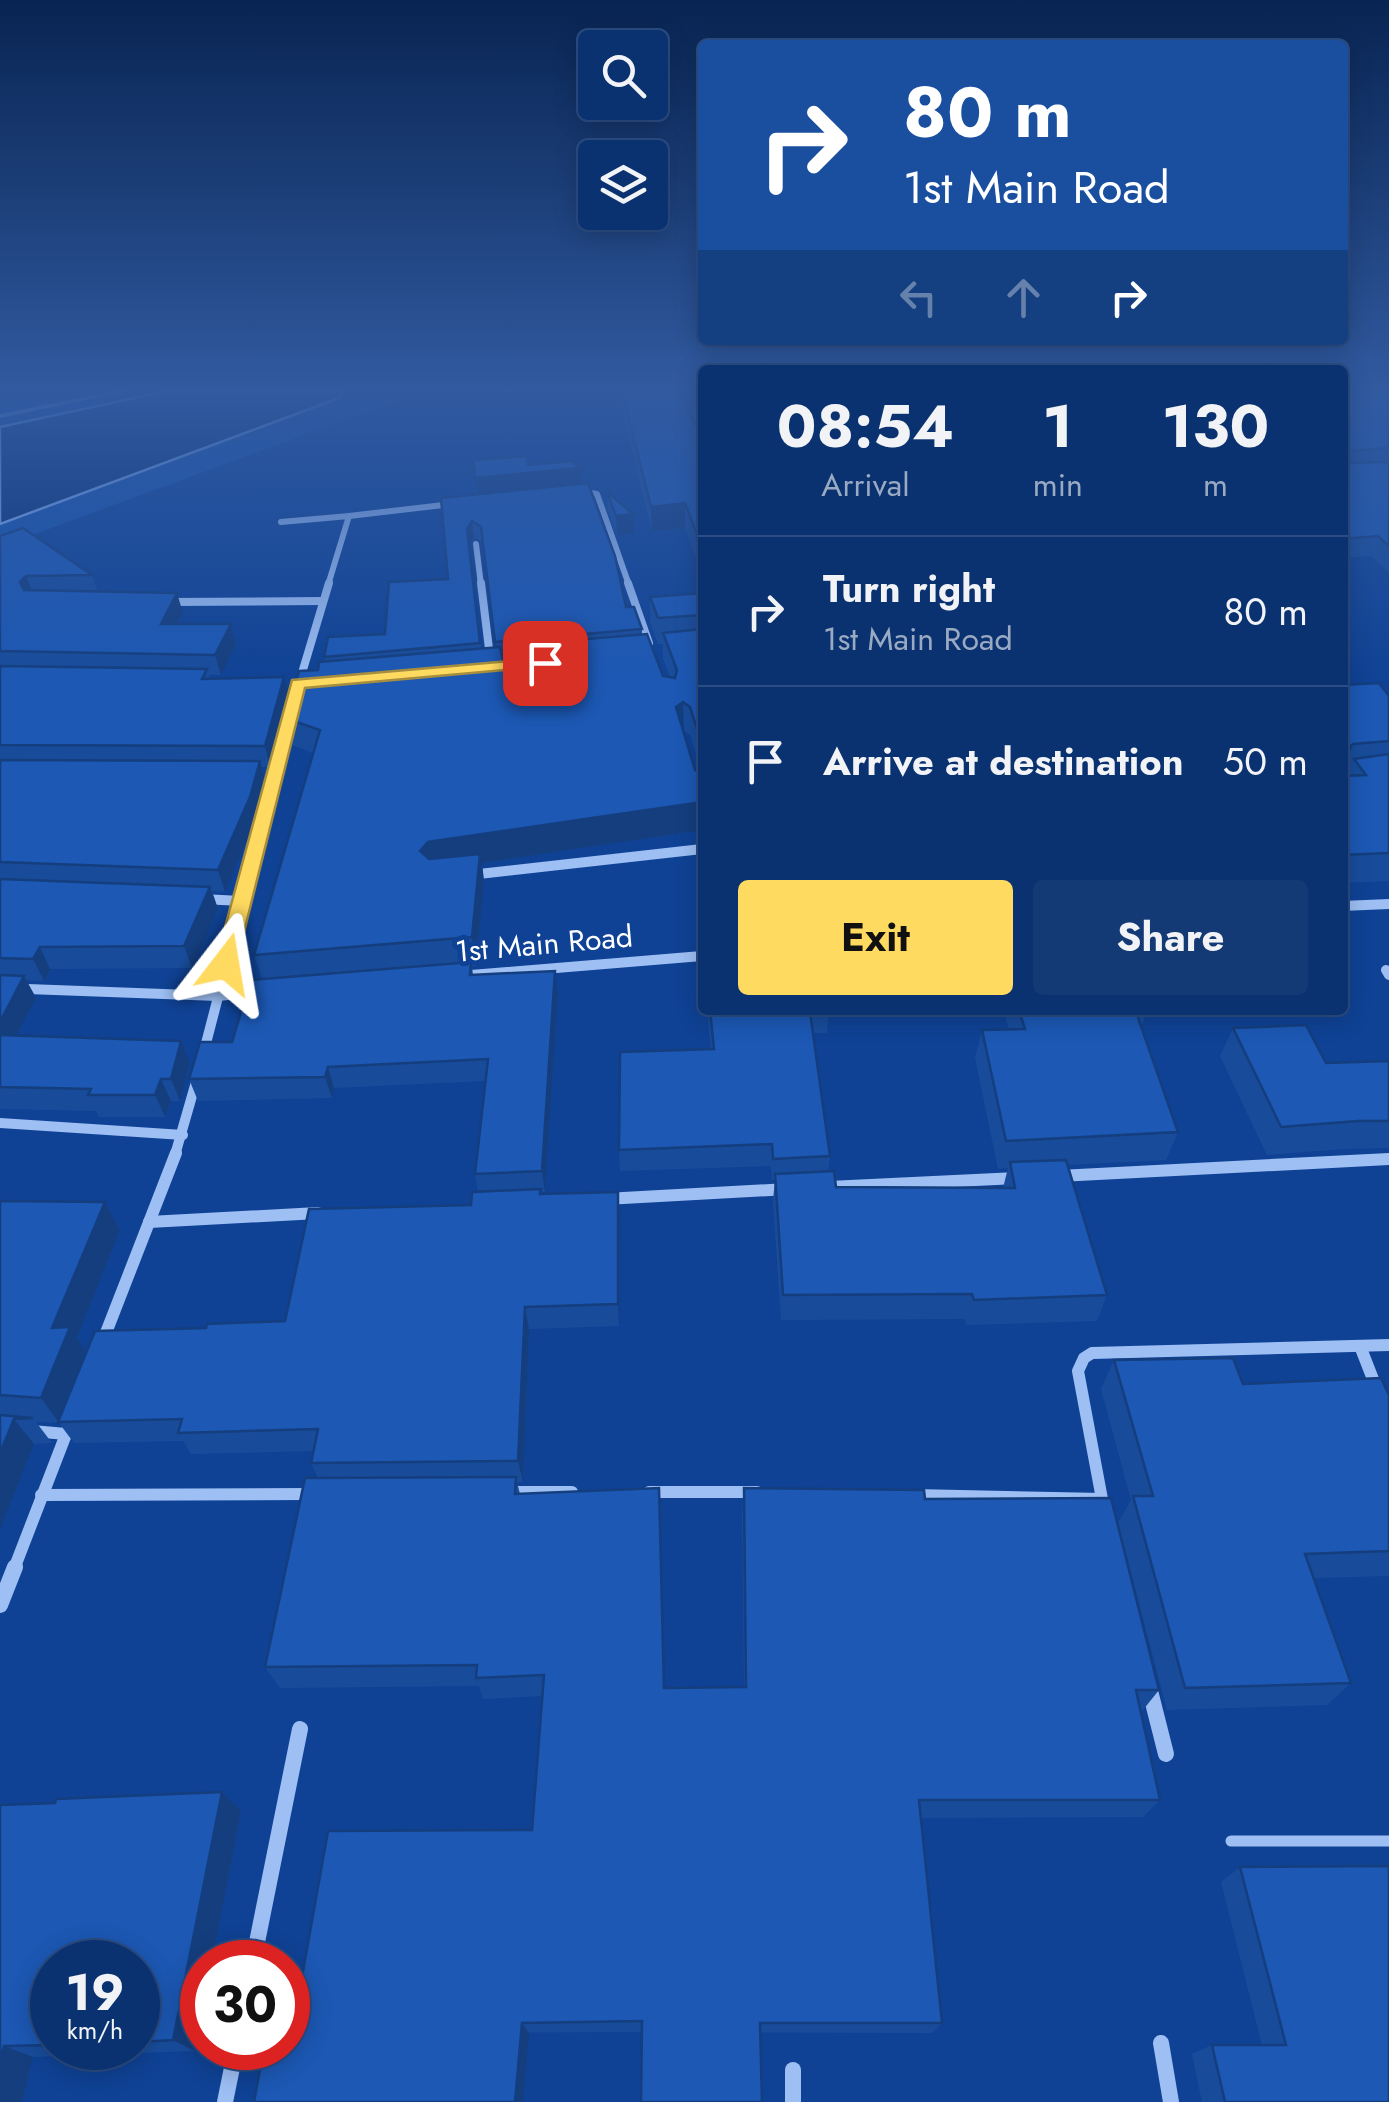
<!DOCTYPE html>
<html lang="en">
<head>
<meta charset="utf-8">
<style>
	body { margin:0; font-family:Jost,sans-serif; background:#143a75; color:#f1f3f6; height:100vh; display:flex; flex-direction:column; font-size:38px; white-space:nowrap }
	* { box-sizing:border-box; margin:0 }
	p { font-size:32px; color:#9aaac3 }
	.icon { flex:none; width:55px; height:55px; fill:none; stroke:currentColor; stroke-width:2; stroke-linecap:round; stroke-linejoin:round }
	.map { position:relative; flex:1; overflow:hidden }
	.side { position:absolute; left:698px; top:365px; width:650px; height:650px; display:flex; flex-direction:column; background:#0b3270; border-radius:10px; box-shadow:0 5px 25px #0003,0 0 0 2px #2b4d83 }
	.side>* { flex:none }
	.top-card { position:absolute; left:698px; top:40px; width:650px; height:305px; border-radius:10px; box-shadow:0 5px 25px #0003,0 0 0 2px #2b4d83; background:#1a4fa0; color:#fff; overflow:hidden }
	.tools { position:absolute; left:578px; top:30px; display:grid; gap:20px }
	.tools a { display:grid; place-items:center; width:90px; height:90px; border-radius:10px; background:#0b3270; box-shadow:0 5px 25px #0003,0 0 0 2px #2b4d83; font-size:50px }
	.speed { position:absolute; left:30px; top:1940px; display:flex; gap:20px; font-size:50px; font-weight:700; text-align:center }
	.speed>* { display:grid; place-content:center; width:130px; height:130px; border-radius:50%; background:#0b3270; box-shadow:0 5px 25px #0003,0 0 0 2px #2b4d83; line-height:1 }
	.speed small { font-size:25px; font-weight:400 }
	.speed .limit { border:15px solid #d22; background:#fff; color:#111 }
	.pin { position:absolute; display:grid; place-items:center; width:85px; height:85px; color:#fff; margin:-42px; border-radius:20px; box-shadow:0 5px 15px #0006 }
	.me { position:absolute; width:110px; margin:-55px; rotate:14deg; stroke-linejoin:round; filter:drop-shadow(0 0 8px #0008) }
	.turn { display:flex; align-items:center; gap:35px; height:210px; padding:0 40px; font-size:45px }
	.turn .icon { width:130px; height:130px; stroke-width:2.5 }
	.turn b { display:block; font-size:70px; line-height:85px }
	.lanes { display:flex; align-items:center; height:95px; padding:0 40px; background:#0003; justify-content:center; gap:50px; direction:ltr }
	.lanes .off { opacity:.35 }
	.eta { display:flex; justify-content:space-evenly; align-items:center; height:170px; text-align:center }
	.eta b { font-size:60px; font-weight:700; line-height:70px }
	.action { display:flex; gap:20px; margin-top:auto; padding:20px 40px }
	.action a { flex:1; height:115px; border-radius:10px; background:#ffda60; color:#111; font-size:40px; font-weight:700; line-height:115px; text-align:center }
	.action a+a { background:#143a75; color:#f1f3f6 }
	ul { padding:0; list-style:none }
	li { display:flex; align-items:center; gap:30px; height:150px; padding:0 40px; border-top:2px solid #2b4d83 }
	li div { flex:1 }
	li b { display:block; font-size:38px }
	li em { font-style:normal }
	.map>svg:first-child { display:block }
	.green { fill:#1653af }
	.water { fill:#092f70; stroke:#8eb9f8; stroke-width:2.5 }
	.lines { fill:none; stroke-linecap:round; stroke-linejoin:round }
	.stream { fill:#8eb9f8; fill-rule:evenodd }
	.service { stroke:#9dbff4; stroke-width:11 }
	.minor-far4 { stroke:#9dbff4; stroke-width:6 }
	.minor-far3 { stroke:#9dbff4; stroke-width:8 }
	.minor-far2 { stroke:#9dbff4; stroke-width:10 }
	.minor-far1 { stroke:#9dbff4; stroke-width:12 }
	.minor { stroke:#9dbff4; stroke-width:16 }
	.wall { fill:#184c9b; fill-rule:evenodd }
	.shaded-wall { fill:#143e7e }
	.building { fill:#1c58b4; stroke:#143e7e; stroke-width:2.5 }
	.route { fill:#ffda60; stroke:#a68e3e; stroke-width:2.5 }
	.labels { text-anchor:middle; stroke-width:10; stroke-linejoin:round; paint-order:stroke }
	.street-label { font-size:30px; fill:#fff; stroke:#0f4295 }
</style>
</head>
<body>
<div class="map">
<svg width="1389" height="2102" viewBox="0 0 1389 2102">
	<rect width="100%" height="100%" fill="#0f4295"/>
	<polygon class="green" points="80,391 436,391 390,403 0,547 0,407"/>
	<polygon class="water" points="167,391 343,391 339,398 0,524 0,427"/>
	<g class="lines">
		<polygon class="stream" points="114,391 129,391 0,418 0,414"/>
		<polyline class="service" points="1231,1841 1389,1841"/>
		<g class="minor-far4">
			<polyline points="579,491 597,494 629,585"/>
			<polyline points="349,516 452,504"/>
			<polyline points="281,522 349,516 328,585"/>
			<polyline points="476,544 481,585"/>
		</g>
		<g class="minor-far3">
			<polyline points="481,583 490,657"/>
			<polyline points="628,583 649,643"/>
			<polyline points="169,602 323,601"/>
			<polyline points="509,666 520,714"/>
			<polyline points="299,683 329,583"/>
			<polyline points="260,834 291,714"/>
		</g>
		<g class="minor-far2">
			<polyline points="470,875 702,849"/>
			<polyline points="202,899 241,901"/>
			<polyline points="1342,906 1389,904"/>
			<polyline points="1386,970 1389,975"/>
			<polyline points="459,976 702,956"/>
			<polyline points="0,988 218,996 258,992"/>
			<polyline points="204,1051 261,832"/>
			<polyline points="0,1123 183,1135"/>
			<polyline points="175,1155 196,1082"/>
		</g>
		<g class="minor-far1">
			<polyline points="1059,1176 1389,1159"/>
			<polyline points="829,1187 1017,1178"/>
			<polyline points="605,1199 788,1189"/>
			<polyline points="149,1222 318,1213"/>
			<polyline points="102,1343 176,1153"/>
			<polyline points="1360,1346 1378,1392"/>
			<polyline points="32,1431 66,1434"/>
			<polyline points="509,1492 572,1492"/>
			<polyline points="649,1492 757,1492"/>
			<polyline points="41,1495 312,1494"/>
			<polyline points="914,1495 1102,1499 1078,1371 1084,1358 1092,1353 1389,1345"/>
			<polyline points="14,1569 70,1424"/>
		</g>
		<g class="minor">
			<polyline points="0,1605 15,1567"/>
			<polyline points="1149,1687 1166,1754"/>
			<polyline points="253,1962 300,1729"/>
			<polyline points="1161,2043 1171,2102"/>
			<polyline points="793,2070 793,2102"/>
			<polyline points="225,2102 236,2048"/>
		</g>
	</g>
	<g class="wall">
		<polygon points="617,391 677,391 696,426 700,428 681,391 702,391 702,573 685,528 652,531"/>
		<polygon points="1342,391 1389,391 1389,573 1371,556 1342,558"/>
		<path d="M473 460 528 465 581 484 626 607 642 629V634L663 676 670 677 663 659V644H658L650 623V597L702 593V772L690 735 683 730 695 770 702 773V830L482 863 484 882 476 966H472L473 975 555 971 558 993 545 1192H541V1194L620 1215 619 1326 529 1329 523 1482H517L520 1494 665 1688 744 1687 742 1513 744 1488 925 1499 1159 1690 1143 1710H1140L1160 1800 1143 1817 921 1818 942 2023 932 2033 642 2032 292 2033 532 1830 542 1696 483 1699 479 1686 280 1688 265 1667 318 1478 311 1463 313 1451 191 1454 183 1441 74 1443 59 1423 36 1422 52 1443 34 1444 0 1530V1201L105 1202 120 1230 77 1338 86 1352 206 1328 285 1321 471 1205 478 1192 475 1174 485 1081 334 1088 332 1098 198 1101 189 1079 232 1042 262 979 254 955 313 753 292 745 285 718 318 670 326 662 324 657 385 634 448 579 477 494ZM474 537 483 543 496 647 481 648 469 545ZM516 657 524 698 520 703 512 698 502 658Z"/>
		<polygon points="607,492 634,533 617,535 608,510"/>
		<polygon points="0,536 92,575 98,592 183,613 178,624 231,624 236,644 221,675 209,675 210,678 284,677 290,698 270,767 262,767 266,782 256,819 225,892 212,891 218,909 192,968 50,969 44,981 26,980 36,998 16,1036 190,1063 180,1101 171,1101 165,1117 99,1117 96,1111 0,1109"/>
		<polygon points="1342,685 1389,696 1389,881 1342,883 1342,776 1347,776 1349,772 1342,772"/>
		<polygon points="707,1010 829,1010 827,1033 813,1033 830,1156 828,1171 836,1187 1003,1188 1008,1168 998,1169 975,1058 982,1030 1009,1029 1003,1010 1146,1010 1147,1012 1141,1027 1178,1132 1166,1160 1067,1165 1107,1295 1097,1321 966,1325 965,1319 781,1320 773,1200 775,1180 772,1180 771,1166 620,1171 619,1150 711,1049"/>
		<polygon points="1233,1028 1326,1063 1389,1061 1389,1148 1343,1149 1267,1155 1220,1056"/>
		<polygon points="1114,1360 1243,1384 1389,1395 1389,1576 1314,1578 1351,1683 1327,1705 1167,1710 1118,1523 1131,1500 1101,1389"/>
		<path d="M222 1792 241 1811 212 1962H202L195 2051 33 2057 22 2102H0V1805L55 1803ZM52 1962H138V2048H52Z"/>
		<polygon points="1240,1867 1389,2102 1202,2102 1192,2054 1212,2045 1262,2045 1221,1882"/>
	</g>
	<g class="shaded-wall">
		<polygon points="580,468 581,485 478,496 475,478"/>
		<polygon points="685,503 685,528 652,531 651,507"/>
		<polygon points="633,514 634,533 617,535 616,516"/>
		<polygon points="472,521 474,537 469,545 482,660 467,529"/>
		<polygon points="26,576 34,596 28,602 20,582"/>
		<polygon points="177,593 183,613 167,644 161,624"/>
		<polygon points="231,624 236,644 221,675 215,655"/>
		<polygon points="284,677 290,698 270,767 265,746"/>
		<polygon points="683,702 684,730 676,735 676,707"/>
		<polygon points="1353,744 1342,770 1342,760 1347,749"/>
		<polygon points="260,761 266,782 256,819 225,892 218,870"/>
		<polygon points="702,802 702,830 482,863 484,882 476,966 472,937 420,851 428,842"/>
		<polygon points="210,887 218,909 192,968 184,946"/>
		<polygon points="40,947 50,969 44,981 33,959"/>
		<polygon points="555,971 558,993 545,1192 542,1171"/>
		<polygon points="24,976 36,998 5,1057 0,1048 0,1022"/>
		<polygon points="181,1041 190,1063 180,1101 171,1079"/>
		<polygon points="328,1067 334,1088 332,1098 325,1077"/>
		<polygon points="161,1079 171,1101 165,1117 155,1095"/>
		<polygon points="618,1192 620,1215 619,1326 618,1304"/>
		<polygon points="105,1202 120,1230 77,1338 87,1354 60,1424 41,1398 52,1328"/>
		<polygon points="525,1307 529,1329 523,1482 518,1461"/>
		<polygon points="14,1419 34,1444 0,1530 0,1453"/>
		<polygon points="222,1792 241,1811 212,1962 202,1962 202,2013 195,2051 173,2040"/>
		<polygon points="522,2023 529,2033 523,2102 515,2102"/>
		<polygon points="4,2046 33,2057 22,2102 0,2102 0,2060"/>
	</g>
	<g class="building">
		<polygon points="622,391 677,391 696,426 702,429 702,547 685,503 651,507"/>
		<polygon points="692,391 702,391 702,409"/>
		<polygon points="1342,391 1389,391 1389,448 1348,451 1342,455"/>
		<polygon points="526,456 528,465 572,461 580,468 475,478 473,460"/>
		<polygon points="1342,457 1345,463 1389,462 1389,546 1378,536 1342,539"/>
		<polygon points="588,483 615,556 626,607 634,607 642,629 495,642 481,527 472,521 467,529 480,643 324,657 328,637 385,634 389,582 448,579 441,498"/>
		<polygon points="607,492 633,514 616,516"/>
		<polygon points="23,528 92,575 26,576 20,582 24,590 177,593 161,624 231,624 215,655 0,651 0,536"/>
		<polygon points="702,593 702,615 658,618 650,597"/>
		<polygon points="702,629 702,744 690,707 683,702 676,707 695,770 702,773 702,802 428,842 420,851 429,859 480,854 472,937 254,955 320,730 285,718 299,671 318,670 319,662 500,647 512,698 520,703 527,695 515,645 647,634 663,676 675,678 677,670 663,633"/>
		<polygon points="0,666 207,669 202,679 284,677 265,746 0,745"/>
		<polygon points="1379,683 1389,696 1389,741 1353,744 1347,749 1342,744 1342,685"/>
		<polygon points="1389,754 1389,853 1342,855 1342,776 1366,775 1354,759"/>
		<polygon points="0,760 260,761 250,797 218,870 0,862"/>
		<polygon points="0,879 210,887 184,946 40,947 33,959 0,958"/>
		<polygon points="471,962 470,975 555,971 542,1171 475,1174 488,1059 328,1067 325,1077 189,1079 200,1042 232,1042 251,980"/>
		<polygon points="0,975 24,976 0,1022"/>
		<polygon points="710,1010 829,1010 810,1012 830,1156 773,1159 772,1144 619,1150 620,1052 714,1049"/>
		<polygon points="1019,1010 1146,1010 1147,1012 1136,1012 1178,1132 1006,1141 982,1030 1025,1029"/>
		<polygon points="1306,1025 1326,1063 1389,1061 1389,1121 1358,1121 1281,1127 1233,1028"/>
		<polygon points="0,1035 181,1041 171,1079 161,1079 155,1095 88,1095 91,1089 0,1087"/>
		<polygon points="1066,1160 1107,1295 974,1300 972,1294 783,1295 775,1174 834,1171 836,1187 1015,1188 1010,1162"/>
		<polygon points="541,1189 540,1194 618,1192 618,1304 525,1307 518,1461 311,1463 318,1429 178,1433 182,1419 58,1422 95,1331 206,1328 207,1324 285,1321 309,1209 471,1205 472,1192"/>
		<polygon points="0,1201 105,1202 52,1328 70,1327 41,1398 0,1395"/>
		<polygon points="1233,1358 1243,1384 1381,1378 1389,1395 1389,1551 1305,1554 1351,1683 1185,1688 1133,1496 1153,1496 1114,1360"/>
		<polygon points="0,1415 33,1418 14,1419 0,1453"/>
		<polygon points="516,1477 515,1494 659,1488 664,1688 746,1687 744,1488 924,1490 925,1499 1111,1498 1159,1690 1136,1690 1160,1800 919,1800 942,2023 760,2023 762,2102 641,2102 642,2021 522,2023 515,2102 254,2102 264,2048 288,2048 288,2033 292,2033 328,1831 532,1830 544,1675 476,1678 477,1665 265,1667 305,1478"/>
		<polygon points="222,1792 173,2040 138,2042 138,1962 52,1962 52,2045 4,2046 0,2060 0,1805 55,1803 56,1799"/>
		<polygon points="1389,1866 1389,2102 1225,2102 1212,2045 1286,2045 1240,1867"/>
	</g>
	<linearGradient id="sky" x2="0" y2="1"><stop stop-color="#082452"/><stop offset="0.57" stop-color="#315aa0"/><stop offset="1" stop-color="#315aa0" stop-opacity="0"/></linearGradient>
	<rect width="1389" height="685" fill="url(#sky)"/>
	<polygon class="route" points="545,658 550,660 550,666 305,688 236,964 233,969 218,969 215,964 292,680"/>
	<g class="labels">
		<g class="street-label">
			<text transform="translate(544 944) rotate(-5)" y="10">1st Main Road</text>
		</g>
	</g>
</svg>
<div class="tools">
<a><svg class="icon" aria-label="search" viewBox="0 0 24 24"><circle cx="10" cy="10" r="6"/><path d="M15 15l6 6"/></svg></a>
<a><svg class="icon" aria-label="layers" viewBox="0 0 24 24"><path d="M12 4l9 5-9 5-9-5zM3 14l9 5 9-5"/></svg></a>
</div>
<div class="speed"><div>19<small>km/h</small></div><div class="limit">30</div></div>
<div class="pin" style="left:545px;top:663px;background:#d93025"><svg class="icon" aria-label="arrive" viewBox="0 0 24 24"><path d="M6 21V4h12l-3 4 3 4H6"/></svg></div>
<svg class="me" style="left:226px;top:964px" viewBox="-20 -20 40 40"><path d="M0-17L14 15 0 8-14 15z" fill="#ffda60" stroke="#fff" stroke-width="4"/></svg>
<div class="top-card">
<div class="turn"><svg class="icon" aria-label="right" viewBox="0 0 24 24"><path d="M7 20v-9h11M14 6l5 5-5 5"/></svg><div><b>80 m</b>1st Main Road</div></div>
<div class="lanes"><svg class="icon off" aria-label="left" viewBox="0 0 24 24"><path d="M17 20v-9H6M10 6l-5 5 5 5"/></svg><svg class="icon off" aria-label="ahead" viewBox="0 0 24 24"><path d="M12 20V5M6 11l6-6 6 6"/></svg><svg class="icon" aria-label="right" viewBox="0 0 24 24"><path d="M7 20v-9h11M14 6l5 5-5 5"/></svg></div>
</div>
<section class="side">
<div class="eta">
<div><b>08:54</b><p>Arrival</p></div>
<div><b>1</b><p>min</p></div>
<div><b>130</b><p>m</p></div>
</div>
<ul>
<li><svg class="icon" aria-label="right" viewBox="0 0 24 24"><path d="M7 20v-9h11M14 6l5 5-5 5"/></svg><div><b>Turn right</b><p>1st Main Road</p></div><em>80 m</em></li>
<li><svg class="icon" aria-label="arrive" viewBox="0 0 24 24"><path d="M6 21V4h12l-3 4 3 4H6"/></svg><div><b>Arrive at destination</b></div><em>50 m</em></li>
</ul>
<div class="action"><a>Exit</a><a>Share</a></div>
</section>
</div>
</body>
</html>
